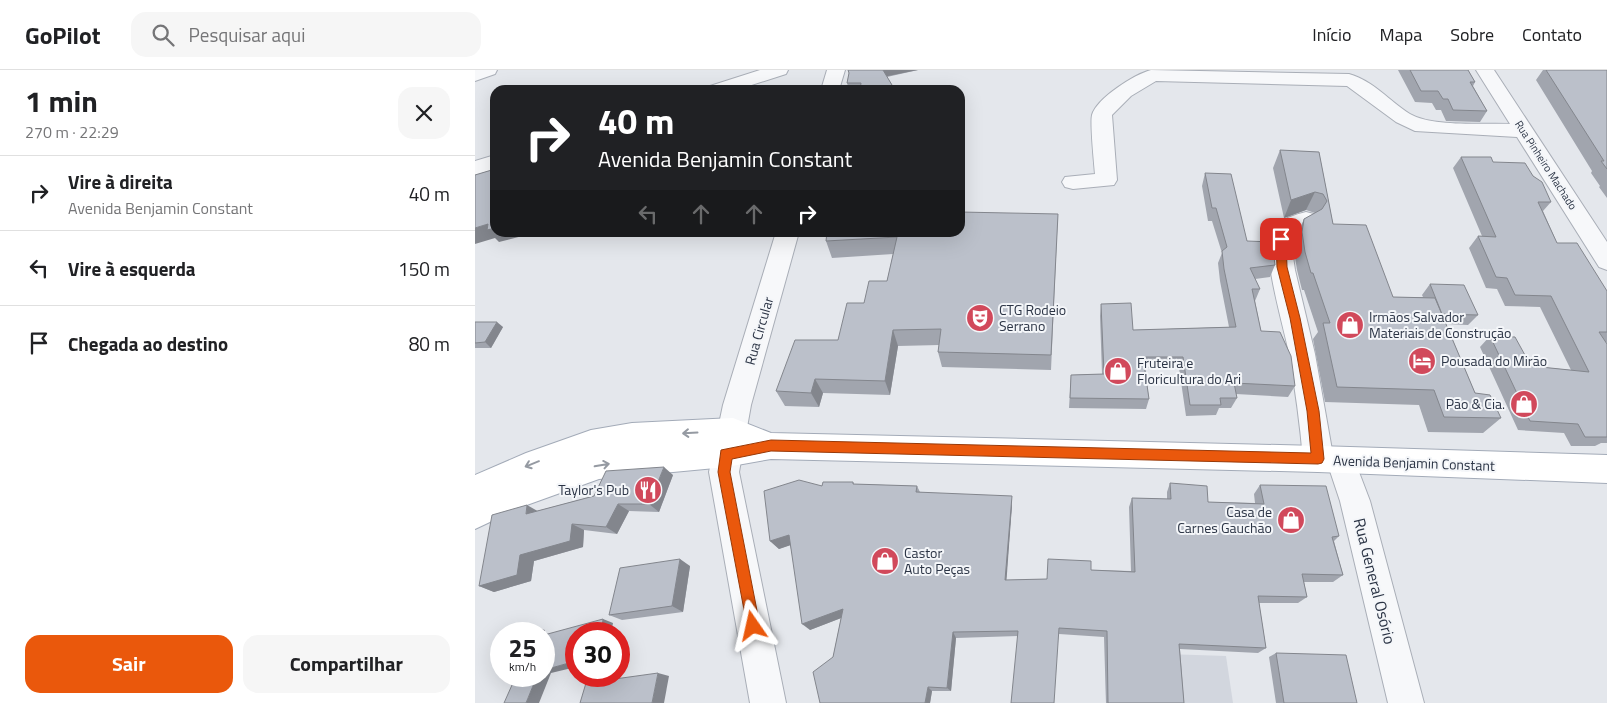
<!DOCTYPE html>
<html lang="pt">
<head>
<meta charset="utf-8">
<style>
	body { margin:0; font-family:"Titillium Web",sans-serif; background:#f6f6f6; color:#202124; height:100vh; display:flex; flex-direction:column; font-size:19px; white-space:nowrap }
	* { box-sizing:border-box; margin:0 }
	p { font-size:16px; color:#757577 }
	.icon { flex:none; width:28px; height:28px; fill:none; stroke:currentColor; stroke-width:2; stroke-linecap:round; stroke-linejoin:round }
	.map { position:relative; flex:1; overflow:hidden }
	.details { display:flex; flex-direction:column; background:#fff; width:475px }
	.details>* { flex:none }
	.top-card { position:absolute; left:15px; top:15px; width:475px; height:152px; border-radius:15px; box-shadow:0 5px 20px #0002; background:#202124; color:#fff; overflow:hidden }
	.speed { position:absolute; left:15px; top:552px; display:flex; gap:10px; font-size:25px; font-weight:700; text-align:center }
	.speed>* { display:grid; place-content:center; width:65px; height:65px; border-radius:50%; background:#fff; box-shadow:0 5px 20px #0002; line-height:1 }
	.speed small { font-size:12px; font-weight:400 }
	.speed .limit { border:8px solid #d22; background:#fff; color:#111 }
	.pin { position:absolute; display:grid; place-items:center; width:42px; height:42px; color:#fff; margin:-21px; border-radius:10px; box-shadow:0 2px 8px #0006 }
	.me { position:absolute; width:55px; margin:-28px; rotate:349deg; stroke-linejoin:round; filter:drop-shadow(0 0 4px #0008) }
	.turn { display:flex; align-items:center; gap:18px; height:105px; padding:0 25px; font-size:22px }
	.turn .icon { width:65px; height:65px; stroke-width:2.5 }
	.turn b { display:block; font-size:35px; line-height:42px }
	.lanes { display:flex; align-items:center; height:48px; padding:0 25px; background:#0003; justify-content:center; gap:25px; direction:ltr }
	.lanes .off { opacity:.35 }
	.round { display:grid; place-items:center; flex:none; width:52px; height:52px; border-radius:15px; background:#f6f6f6 }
	.headline { display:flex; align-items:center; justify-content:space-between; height:85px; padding:0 25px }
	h1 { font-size:30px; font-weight:700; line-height:38px }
	.button { display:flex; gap:10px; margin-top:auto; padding:10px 25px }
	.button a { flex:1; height:58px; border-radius:15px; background:#ea580c; color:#fff; font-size:20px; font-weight:700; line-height:58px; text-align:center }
	.button a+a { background:#f6f6f6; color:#202124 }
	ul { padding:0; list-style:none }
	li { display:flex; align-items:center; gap:15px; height:75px; padding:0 25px; border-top:1px solid #e0e0e0 }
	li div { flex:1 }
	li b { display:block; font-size:19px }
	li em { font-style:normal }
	header { display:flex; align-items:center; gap:30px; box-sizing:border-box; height:70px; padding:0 25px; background:#fff; border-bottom:1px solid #e0e0e0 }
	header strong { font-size:24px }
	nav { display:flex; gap:28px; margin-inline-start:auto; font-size:18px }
	.search { width:350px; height:45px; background:#f6f6f6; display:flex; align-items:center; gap:12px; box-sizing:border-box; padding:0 18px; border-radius:15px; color:#757577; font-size:19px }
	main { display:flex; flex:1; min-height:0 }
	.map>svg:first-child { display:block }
	.built { fill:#d2d6de }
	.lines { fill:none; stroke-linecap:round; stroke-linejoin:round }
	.minor-casing { stroke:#a9aeb7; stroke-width:2 }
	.major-casing { stroke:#a3abb8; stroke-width:2 }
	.minor { fill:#f7f8fa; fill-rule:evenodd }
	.major { fill:#fff; fill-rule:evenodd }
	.wall { fill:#a1a5ae }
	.shaded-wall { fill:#83868d }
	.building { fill:#bbc0ca; stroke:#83868d }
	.oneway { stroke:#959aa2 }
	.route { fill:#ea580c; stroke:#983908 }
	.labels { text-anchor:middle; stroke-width:4; stroke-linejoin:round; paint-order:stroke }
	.far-street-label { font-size:11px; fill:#2b3445; stroke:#f4f6f9 }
	.poi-label { font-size:14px; fill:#2b3445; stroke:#f4f6f9; text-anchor:start }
	.street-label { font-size:14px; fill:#2b3445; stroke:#f4f6f9 }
	.near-street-label { font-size:16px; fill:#2b3445; stroke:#f4f6f9 }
</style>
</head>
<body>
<header>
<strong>GoPilot</strong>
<div class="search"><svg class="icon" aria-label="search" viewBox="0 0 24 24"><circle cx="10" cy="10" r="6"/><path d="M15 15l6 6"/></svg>Pesquisar aqui</div>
<nav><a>Início</a><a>Mapa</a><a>Sobre</a><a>Contato</a></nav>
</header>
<main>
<section class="details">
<div class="headline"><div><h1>1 min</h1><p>270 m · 22:29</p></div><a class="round"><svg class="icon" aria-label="close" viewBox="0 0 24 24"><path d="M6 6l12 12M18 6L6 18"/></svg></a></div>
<ul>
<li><svg class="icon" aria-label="right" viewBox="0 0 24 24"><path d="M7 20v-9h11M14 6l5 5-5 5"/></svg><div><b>Vire à direita</b><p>Avenida Benjamin Constant</p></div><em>40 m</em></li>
<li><svg class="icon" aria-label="left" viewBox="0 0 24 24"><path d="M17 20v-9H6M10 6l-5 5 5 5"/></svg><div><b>Vire à esquerda</b></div><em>150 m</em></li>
<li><svg class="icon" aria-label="arrive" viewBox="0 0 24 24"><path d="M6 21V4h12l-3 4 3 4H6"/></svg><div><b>Chegada ao destino</b></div><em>80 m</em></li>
</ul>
<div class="button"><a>Sair</a><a>Compartilhar</a></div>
</section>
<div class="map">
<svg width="1132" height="633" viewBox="0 0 1132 633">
	<rect width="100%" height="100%" fill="#e4e7ec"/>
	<polygon class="built" points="630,582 751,586 758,633 631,633"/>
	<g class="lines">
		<g class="minor-casing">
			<g id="minor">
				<polygon points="0,0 22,0 20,4 0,11"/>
				<polygon points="285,0 313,0 311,4 261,20 233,20 235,16"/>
				<polygon points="352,0 370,0 364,20 346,20"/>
				<path d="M676 0 874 4C899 11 914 31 935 44 957 57 1008 53 1035 54L1001 0H1019L1132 172V200L1124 197 1042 67 940 61 921 52 872 16 681 11 656 26 637 45 642 110 639 115 598 119 590 117 587 112 590 107 620 104C619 92 615 53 617 45 622 28 660 4 676 0Z"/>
				<polygon points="20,85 20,99 0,105 0,91"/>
				<path d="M831 142 839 144 842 150C837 159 826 159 819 166L817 180 820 200 840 284 857 380 866 377 876 381 895 431 949 633H913L865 431 854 398 843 402 833 398 828 389C825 353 820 318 814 283 809 258 788 187 795 167 801 150 816 146 831 142Z"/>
				<polygon points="301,162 324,162 276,335 264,402 311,633 275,633 234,402 248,335"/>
			</g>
		</g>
		<g class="major-casing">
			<polygon id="major" points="258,348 296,363 843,376 1132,385 1132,413 843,402 296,389 251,397 124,409 49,436 0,459 0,405 51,383 116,360 157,353"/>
		</g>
		<use href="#minor" class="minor"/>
		<use href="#major" class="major"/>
	</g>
	<g class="wall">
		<polygon points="373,0 443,0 412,7 420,20 374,20 372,13 374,3"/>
		<polygon points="923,0 993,0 1000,12 998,16 1012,41 1005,52 971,51 966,40 961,40 957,33 940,32"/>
		<polygon points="1068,0 1132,0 1132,128 1124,117 1125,116 1116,103 1117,101 1061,10"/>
		<polygon points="805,80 844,82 858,154 918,227 948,227 947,225 955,214 1003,245 993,255 971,254 1000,323 1026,348 1008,363 953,362 944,335 850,332 838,269 843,262 829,220 827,220 822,200 819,180 821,167 829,149 840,143 831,140 809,148 798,98"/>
		<polygon points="986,87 1018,92 1058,106 1076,132 1068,141 1082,173 1132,221 1132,273 1131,272 1132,274 1132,373 1126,373 1120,376 1096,376 1089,363 1043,360 1005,277 1015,266 1056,296 1096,300 1065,237 1030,236 1022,219 1011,218 994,178 1003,166 1007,166 978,98"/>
		<polygon points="730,103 772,171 800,195 795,207 780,209 785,219 780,231 786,261 820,316 813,327 761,324 762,328 756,338 744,338 741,345 711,346 704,298 670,298 674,329 671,339 594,338 596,305 627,304 625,246 626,234 658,260 754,257 745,211 743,193 747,183 737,151 733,151 727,116"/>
		<polygon points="583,144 576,300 467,297 463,282 464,275 423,276 415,325 348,323 344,337 310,336 301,321 363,270 389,233 412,211 418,184 357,188 351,171"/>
		<polygon points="0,252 28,257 16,278 0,278"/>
		<polygon points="198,405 184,442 154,441 142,464 109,460 108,477 59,491 56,511 19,522 4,516 62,441"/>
		<polygon points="378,412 379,414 442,416 445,422 537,435 531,510 572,509 616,500 656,501 654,437 657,428 692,429 692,422 695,413 733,432 780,433 779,424 785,415 864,466 859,471 868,505 858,512 829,512 832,527 823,533 784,533 791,578 783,583 705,579 709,633 631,633 629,567 584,564 543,566 481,568 476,621 457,621 455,633 345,633 358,587 366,548 335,560 315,475 304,479 295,471 347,416"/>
		<polygon points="215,496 208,542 147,550 134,545"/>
		<polygon points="801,583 882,633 801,633 794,587"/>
	</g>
	<g class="shaded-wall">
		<polygon points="407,0 443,0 408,7"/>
		<polygon points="840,122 831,140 809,148 816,130"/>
		<polygon points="13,154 20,158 20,162 55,162 55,164 24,172 20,168 0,174 0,158"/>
		<polygon points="22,252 28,257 16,278 10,272"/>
		<polygon points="418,260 423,276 415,325 410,311"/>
		<polygon points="340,309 348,323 344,337 336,323"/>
		<polygon points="189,397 198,405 184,442 174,434"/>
		<polygon points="537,426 537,435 531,517 530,510"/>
		<polygon points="143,434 154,441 142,464 131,457"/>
		<polygon points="52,435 66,443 51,444"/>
		<polygon points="97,454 109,460 108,477 59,491 56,511 19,522 4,516 45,485"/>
		<polygon points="314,465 322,473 304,479 295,471"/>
		<polygon points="205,489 215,496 208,542 197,536"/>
		<polygon points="368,539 374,545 335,560 327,554"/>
		<polygon points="128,549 138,553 136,564 126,564"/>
		<polygon points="59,557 70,560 69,565 69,564 57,564"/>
		<polygon points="478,562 481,568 476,621 472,618"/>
		<polygon points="101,591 101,597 76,603 64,633 51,633 62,606 69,606 69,600"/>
		<polygon points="183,603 194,606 189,633 177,633"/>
		<polygon points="453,617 457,621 455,633 450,633"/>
	</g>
	<g class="building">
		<polygon points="373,0 408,0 420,20 385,20 386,13 372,13 374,3"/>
		<polygon points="935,0 993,0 1000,12 995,12 1012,41 978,40 973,29 968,29 963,21 946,21"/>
		<polygon points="1071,0 1132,0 1132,99 1126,91 1129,91"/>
		<polygon points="313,16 312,20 275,20"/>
		<polygon points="805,80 844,82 858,154 891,155 918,227 960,228 1000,323 1015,325 1026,348 969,347 959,320 862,317 848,253 855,253 838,203 836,203 830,182 827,162 829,149 847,139 852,131 848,124 840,122 816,130"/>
		<polygon points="986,87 1016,87 1018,92 1050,93 1058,106 1067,112 1076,132 1063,132 1082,173 1102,173 1132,221 1132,262 1124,262 1132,274 1132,367 1110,367 1103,354 1055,351 1015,266 1040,267 1056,296 1114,302 1076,226 1040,225 1032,208 1021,207 1003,166 1021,167"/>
		<polygon points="20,99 20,158 12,160 13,154 0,158 0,105"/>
		<polygon points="730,103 756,104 772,171 797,172 800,195 775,198 785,219 777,219 786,261 805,262 816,286 820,316 759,313 762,328 745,328 746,335 715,335 708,287 668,287 674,329 595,328 596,305 629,304 626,234 656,233 658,260 761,257 749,199 747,181 752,177 741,138 737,138"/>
		<polygon points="485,142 583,144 576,285 463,282 466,259 418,260 410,311 340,309 336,323 301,321 320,270 363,270 372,233 389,233 394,211 412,211 422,167 351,171 352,162 485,162"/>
		<polygon points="955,214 989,215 1003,245 967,244"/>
		<polygon points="0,252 22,252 10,272 0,273"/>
		<polygon points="189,397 174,434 143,434 131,457 97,454 95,471 45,485 42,505 4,516 17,445 52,435 51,444 119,426 131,401"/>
		<polygon points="324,410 347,416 348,412 378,412 378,414 442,416 441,422 537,426 530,510 572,509 573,489 616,491 616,500 660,502 657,428 696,429 695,413 732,416 733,432 789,434 785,415 851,416 864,466 857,467 868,505 827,504 832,527 783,526 791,578 704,574 709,633 633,633 632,561 584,558 579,633 536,633 543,561 478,562 472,618 453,617 450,633 345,633 338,602 358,587 368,539 327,554 314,465 295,471 289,421"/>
		<polygon points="205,489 197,536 134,545 145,498"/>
		<polygon points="128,549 126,564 101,564 101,591 69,600 69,565"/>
		<polygon points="59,557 57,564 35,564 37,558"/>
		<polygon points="801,583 871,585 882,633 809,633"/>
		<polygon points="26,585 26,597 22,597"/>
		<polygon points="183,603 177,633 105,633 111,613"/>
		<polygon points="41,606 62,606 51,633 29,633"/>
	</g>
	<defs><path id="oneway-shaft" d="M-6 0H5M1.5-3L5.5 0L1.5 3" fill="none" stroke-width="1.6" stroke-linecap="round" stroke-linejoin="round" transform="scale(1.25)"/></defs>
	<g class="oneway">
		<use href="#oneway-shaft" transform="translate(215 363) rotate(177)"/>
		<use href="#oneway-shaft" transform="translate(57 394) rotate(158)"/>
		<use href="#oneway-shaft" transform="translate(127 395) rotate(-10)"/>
	</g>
	<polygon class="route" points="806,166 811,169 812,197 825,248 844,341 849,389 847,393 843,394 296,381 257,389 255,402 285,556 283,561 278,563 273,561 243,402 246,380 296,370 836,383 832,341 815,248 802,197 801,169"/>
	<defs>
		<g id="theatre-disc" transform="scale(1.4375)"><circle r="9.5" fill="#d1495b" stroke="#f4f6f9"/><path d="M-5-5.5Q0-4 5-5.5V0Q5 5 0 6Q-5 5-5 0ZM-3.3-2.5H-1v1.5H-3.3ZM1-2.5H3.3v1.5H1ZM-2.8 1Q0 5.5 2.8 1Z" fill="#fff"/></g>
		<g id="shop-disc" transform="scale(1.4375)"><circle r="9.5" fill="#d1495b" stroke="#f4f6f9"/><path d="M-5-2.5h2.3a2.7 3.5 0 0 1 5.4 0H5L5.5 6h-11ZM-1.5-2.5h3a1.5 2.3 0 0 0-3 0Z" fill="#fff"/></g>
		<g id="hotel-disc" transform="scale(1.4375)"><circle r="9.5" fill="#d1495b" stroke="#f4f6f9"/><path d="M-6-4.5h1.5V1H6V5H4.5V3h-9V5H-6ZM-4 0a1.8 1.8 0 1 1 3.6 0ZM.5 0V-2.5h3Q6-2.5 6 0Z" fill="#fff"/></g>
		<g id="restaurant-disc" transform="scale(1.4375)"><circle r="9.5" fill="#d1495b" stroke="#f4f6f9"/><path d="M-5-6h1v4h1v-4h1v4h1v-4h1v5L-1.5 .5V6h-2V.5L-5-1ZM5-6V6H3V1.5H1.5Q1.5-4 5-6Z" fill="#fff"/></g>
	</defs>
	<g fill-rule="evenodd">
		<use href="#theatre-disc" x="505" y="248"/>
		<use href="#shop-disc" x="875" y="255"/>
		<use href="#hotel-disc" x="947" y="291"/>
		<use href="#shop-disc" x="643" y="301"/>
		<use href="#shop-disc" x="1049" y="334"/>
		<use href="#restaurant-disc" x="173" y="420"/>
		<use href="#shop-disc" x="816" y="450"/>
		<use href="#shop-disc" x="410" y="491"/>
	</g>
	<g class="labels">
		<g class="far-street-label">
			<text transform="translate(1071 95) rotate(57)" y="4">Rua Pinheiro Machado</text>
		</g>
		<g class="poi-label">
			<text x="524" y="245">CTG Rodeio<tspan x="524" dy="16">Serrano</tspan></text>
			<text x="894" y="252">Irmãos Salvador<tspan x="894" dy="16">Materiais de Construção</tspan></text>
			<text x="966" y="296">Pousada do Mirão</text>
			<text x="662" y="298">Fruteira e<tspan x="662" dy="16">Floricultura do Ari</tspan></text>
			<text x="1030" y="339" text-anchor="end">Pão &amp; Cia.</text>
			<text x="154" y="425" text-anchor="end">Taylor's Pub</text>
			<text x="797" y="447" text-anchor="end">Casa de<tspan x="797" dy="16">Carnes Gauchão</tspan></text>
			<text x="429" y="488">Castor<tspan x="429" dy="16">Auto Peças</tspan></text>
		</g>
		<g class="street-label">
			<text transform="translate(284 261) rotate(-74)" y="5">Rua Circular</text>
			<text transform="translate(939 393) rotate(2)" y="5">Avenida Benjamin Constant</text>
		</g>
		<g class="near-street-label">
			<text transform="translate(900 511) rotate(76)" y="6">Rua General Osório</text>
		</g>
	</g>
</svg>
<div class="speed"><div>25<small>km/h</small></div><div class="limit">30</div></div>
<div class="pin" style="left:806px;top:169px;background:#d93025"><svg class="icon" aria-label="arrive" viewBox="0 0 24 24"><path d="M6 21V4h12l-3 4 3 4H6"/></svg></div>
<svg class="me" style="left:278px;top:556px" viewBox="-20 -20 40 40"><path d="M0-17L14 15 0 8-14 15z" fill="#ea580c" stroke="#fff" stroke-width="4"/></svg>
<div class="top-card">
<div class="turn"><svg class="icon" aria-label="right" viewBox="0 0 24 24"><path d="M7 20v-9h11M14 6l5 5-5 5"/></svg><div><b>40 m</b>Avenida Benjamin Constant</div></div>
<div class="lanes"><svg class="icon off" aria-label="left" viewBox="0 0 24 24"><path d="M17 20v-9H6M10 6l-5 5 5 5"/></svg><svg class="icon off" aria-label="ahead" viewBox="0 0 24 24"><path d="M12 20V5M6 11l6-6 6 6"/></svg><svg class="icon off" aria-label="ahead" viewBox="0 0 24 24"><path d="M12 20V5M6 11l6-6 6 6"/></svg><svg class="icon" aria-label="right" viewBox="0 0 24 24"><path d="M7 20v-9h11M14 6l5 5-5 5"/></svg></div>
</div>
</div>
</main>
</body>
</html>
